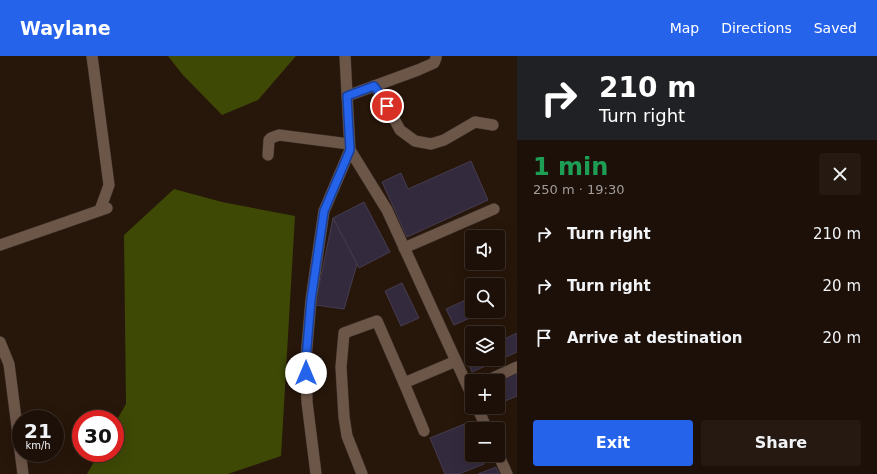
<!DOCTYPE html>
<html lang="en">
<head>
<meta charset="utf-8">
<style>
	body { margin:0; font-family:"DejaVu Sans",sans-serif; background:#251912; color:#f1f3f6; height:100vh; display:flex; flex-direction:column; font-size:15px; white-space:nowrap }
	* { box-sizing:border-box; margin:0 }
	p { font-size:13px; color:#a09d9c }
	.icon { flex:none; width:22px; height:22px; fill:none; stroke:currentColor; stroke-width:2; stroke-linecap:round; stroke-linejoin:round }
	.map { position:relative; flex:1; overflow:hidden }
	.sheet { display:flex; flex-direction:column; background:#1d1008; width:360px }
	.sheet>* { flex:none }
	.banner { background:#202124; color:#fff; overflow:hidden }
	.tools { position:absolute; left:465px; top:174px; display:grid; gap:8px }
	.tools a { display:grid; place-items:center; width:40px; height:40px; border-radius:4px; background:#1d1008; box-shadow:0 4px 16px #0002,0 0 0 1px #3b3029; font-size:20px }
	.speed { position:absolute; left:12px; top:354px; display:flex; gap:8px; font-size:20px; font-weight:700; text-align:center }
	.speed>* { display:grid; place-content:center; width:52px; height:52px; border-radius:50%; background:#1d1008; box-shadow:0 4px 16px #0002,0 0 0 1px #3b3029; line-height:1 }
	.speed small { font-size:10px; font-weight:400 }
	.speed .limit { border:6px solid #d22; background:#fff; color:#111 }
	.pin { position:absolute; display:grid; place-items:center; width:34px; height:34px; color:#fff; margin:-17px; border:2px solid #fff; border-radius:50%; box-shadow:0 1px 4px #0007 }
	.me { position:absolute; width:44px; margin:-22px; rotate:0deg; stroke-linejoin:round; filter:drop-shadow(0 0 3px #0008) }
	.turn { display:flex; align-items:center; gap:14px; height:84px; padding:0 16px; font-size:18px }
	.turn .icon { width:52px; height:52px; stroke-width:2.5 }
	.turn b { display:block; font-size:28px; line-height:34px }
	.round { display:grid; place-items:center; flex:none; width:42px; height:42px; border-radius:4px; background:#251912 }
	.overview { display:flex; align-items:center; justify-content:space-between; height:68px; padding:0 16px }
	h1 { font-size:24px; font-weight:800; line-height:30px; color:#1e9e55 }
	.cta { display:flex; gap:8px; margin-top:auto; padding:8px 16px }
	.cta a { flex:1; height:46px; border-radius:4px; background:#2563eb; color:#fff; font-size:16px; font-weight:800; line-height:46px; text-align:center }
	.cta a+a { background:#251912; color:#f1f3f6 }
	ul { padding:0; list-style:none }
	li { display:flex; align-items:center; gap:12px; height:52px; padding:0 16px }
	li div { flex:1 }
	li b { display:block; font-size:15px }
	li em { font-style:normal }
	header { display:flex; align-items:center; gap:24px; box-sizing:border-box; height:56px; padding:0 20px; background:#2563eb; color:#fff }
	header strong { font-size:19px }
	nav { display:flex; gap:22px; margin-inline-start:auto; font-size:14px }
	main { display:flex; flex:1; min-height:0 }
	.map>svg:first-child { display:block }
	.forest { fill:#3e4906 }
	.building { fill:#332a3d; stroke:#463c50 }
	.lines { fill:none; stroke-linecap:round; stroke-linejoin:round }
	.street-casing { stroke:#3d312d; stroke-width:12 }
	.street { stroke:#6c5648; stroke-width:11 }
	.route-casing { stroke:#184099; stroke-width:10 }
	.route { stroke:#2563eb; stroke-width:7 }
</style>
</head>
<body>
<header>
<strong>Waylane</strong>
<nav><a>Map</a><a>Directions</a><a>Saved</a></nav>
</header>
<main>
<div class="map">
<svg width="517" height="418" viewBox="0 0 517 418">
	<rect width="100%" height="100%" fill="#27160a"/>
	<g class="forest">
		<polygon points="168,0 296,0 258,44 222,59 182,18"/>
		<polygon points="174,133 222,146 295,160 281,400 228,418 87,418 99,397 115,397 115,367 126,348 124,179"/>
	</g>
	<g class="building">
		<polygon points="471,105 488,144 407,181 382,126 401,117 408,133"/>
		<polygon points="364,146 390,196 359,212 333,162"/>
		<polygon points="333,162 357,208 344,253 315,249"/>
		<polygon points="402,227 419,262 401,270 385,235"/>
		<polygon points="472,241 472,255 486,255 454,269 446,253"/>
		<polygon points="517,277 517,296 472,316 465,300 472,297 472,303 498,303 498,286"/>
		<polygon points="517,316 517,340 498,348 498,325"/>
		<polygon points="467,367 472,380 472,399 480,399 484,408 459,418 445,418 430,382"/>
		<polygon points="496,411 499,418 478,418"/>
	</g>
	<g class="lines">
		<g class="street-casing">
			<g id="street">
				<polyline points="92,0 109,129 100,154"/>
				<polyline points="345,0 350,94 387,154 472,340"/>
				<polyline points="374,30 381,38 400,74 415,85 431,88 444,84 475,66 493,69"/>
				<polyline points="347,40 418,14 434,7 436,2 436,0"/>
				<polyline points="268,99 269,84 271,82 279,79 349,88"/>
				<polyline points="0,189 107,152"/>
				<polyline points="404,192 494,153"/>
				<polyline points="0,286 9,308 23,418"/>
				<polyline points="486,325 517,311"/>
				<polyline points="404,327 424,375"/>
				<polyline points="477,351 487,373"/>
				<polyline points="498,398 507,418"/>
				<polyline points="316,418 307,346 306,302 311,244 324,155 350,94"/>
				<polyline points="362,418 347,380 344,361 341,311 344,277 377,265 404,327 456,305"/>
			</g>
		</g>
		<use href="#street" class="street"/>
	</g>
	<g class="lines">
		<g class="route-casing">
			<polyline id="route" points="306,317 306,302 311,244 324,155 350,94 347,40 374,30 380,38 387,50"/>
		</g>
		<use href="#route" class="route"/>
	</g>
</svg>
<div class="tools">
<a><svg class="icon" aria-label="sound" viewBox="0 0 24 24"><path d="M4 9h4l5-4v14l-5-4H4zM17 9q2 3 0 6"/></svg></a>
<a><svg class="icon" aria-label="search" viewBox="0 0 24 24"><circle cx="10" cy="10" r="6"/><path d="M15 15l6 6"/></svg></a>
<a><svg class="icon" aria-label="layers" viewBox="0 0 24 24"><path d="M12 4l9 5-9 5-9-5zM3 14l9 5 9-5"/></svg></a>
<a>+</a>
<a>−</a>
</div>
<div class="speed"><div>21<small>km/h</small></div><div class="limit">30</div></div>
<div class="pin" style="left:387px;top:50px;background:#d93025"><svg class="icon" aria-label="arrive" viewBox="0 0 24 24"><path d="M6 21V4h12l-3 4 3 4H6"/></svg></div>
<svg class="me" style="left:306px;top:317px" viewBox="-20 -20 40 40"><circle r="19" fill="#fff"/><path d="M0-13L10 11 0 6-10 11z" fill="#2563eb"/></svg>
</div>
<section class="sheet">
<div class="banner">
<div class="turn"><svg class="icon" aria-label="right" viewBox="0 0 24 24"><path d="M7 20v-9h11M14 6l5 5-5 5"/></svg><div><b>210 m</b>Turn right</div></div>
</div>
<div class="overview"><div><h1>1 min</h1><p>250 m · 19:30</p></div><a class="round"><svg class="icon" aria-label="close" viewBox="0 0 24 24"><path d="M6 6l12 12M18 6L6 18"/></svg></a></div>
<ul>
<li><svg class="icon" aria-label="right" viewBox="0 0 24 24"><path d="M7 20v-9h11M14 6l5 5-5 5"/></svg><div><b>Turn right</b></div><em>210 m</em></li>
<li><svg class="icon" aria-label="right" viewBox="0 0 24 24"><path d="M7 20v-9h11M14 6l5 5-5 5"/></svg><div><b>Turn right</b></div><em>20 m</em></li>
<li><svg class="icon" aria-label="arrive" viewBox="0 0 24 24"><path d="M6 21V4h12l-3 4 3 4H6"/></svg><div><b>Arrive at destination</b></div><em>20 m</em></li>
</ul>
<div class="cta"><a>Exit</a><a>Share</a></div>
</section>
</main>
</body>
</html>
